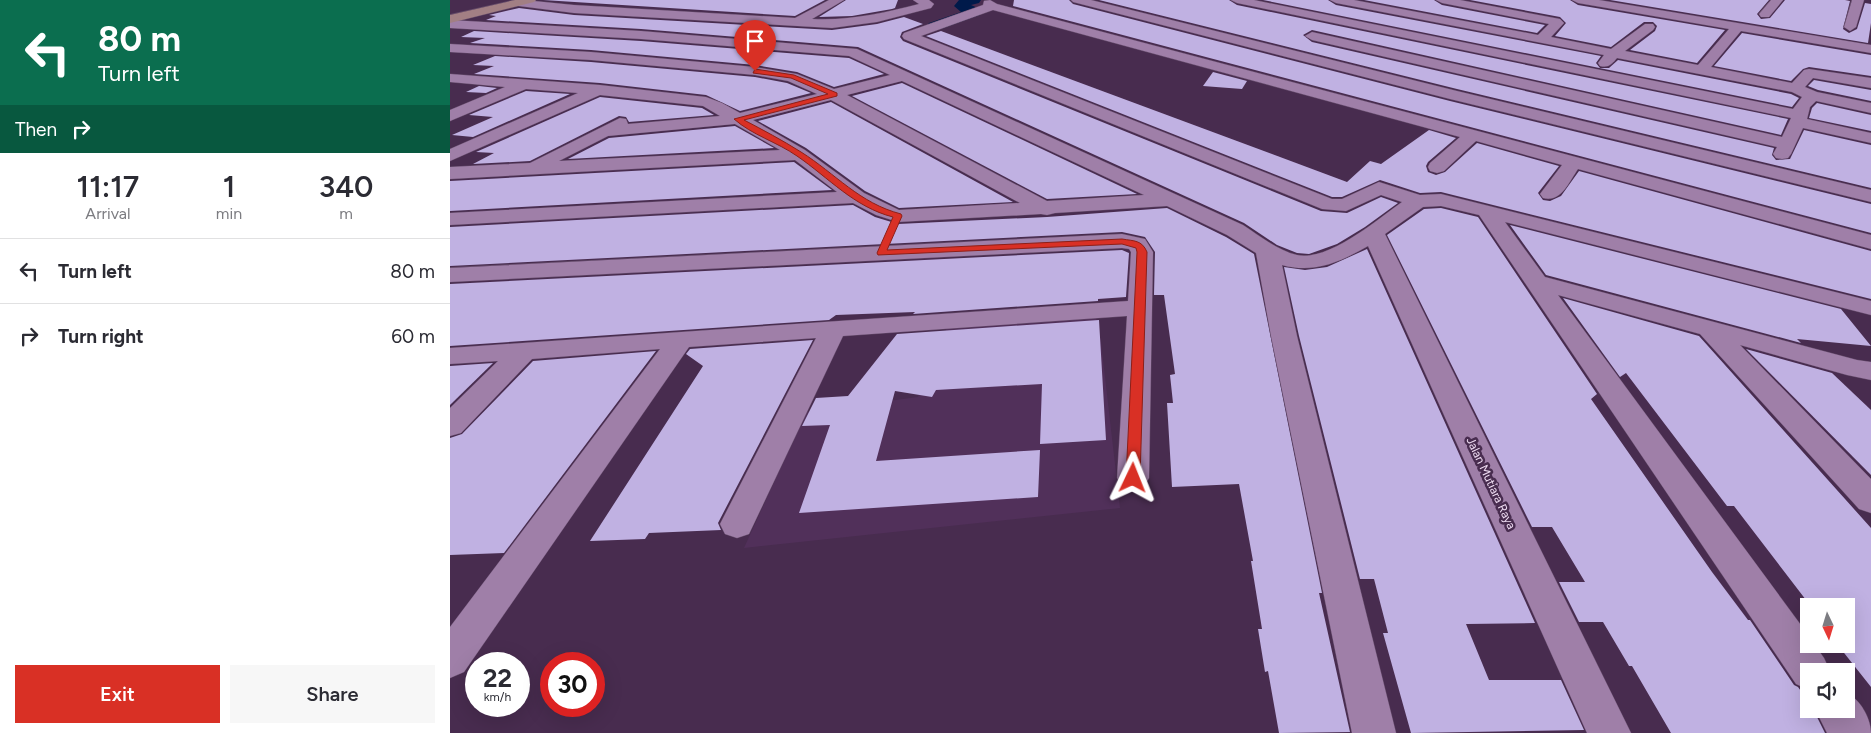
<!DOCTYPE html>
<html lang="en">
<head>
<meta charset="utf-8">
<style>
	body { margin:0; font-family:Figtree,sans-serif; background:#f7f7f7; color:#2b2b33; height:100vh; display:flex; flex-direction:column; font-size:19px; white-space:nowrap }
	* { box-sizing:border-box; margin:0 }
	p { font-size:16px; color:#7c7c81 }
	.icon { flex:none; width:28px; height:28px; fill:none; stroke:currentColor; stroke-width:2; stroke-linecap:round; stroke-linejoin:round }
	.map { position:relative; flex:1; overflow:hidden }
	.side { display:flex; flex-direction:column; background:#fff; width:450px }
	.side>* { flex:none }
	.guide { background:#0b6e4f; color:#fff; overflow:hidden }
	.needle { width:32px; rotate:176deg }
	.buttons { position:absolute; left:1350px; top:598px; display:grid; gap:10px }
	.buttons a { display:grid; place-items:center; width:55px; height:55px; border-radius:0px; background:#fff; box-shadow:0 5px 20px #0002; font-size:25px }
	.speed { position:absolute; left:15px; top:652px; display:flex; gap:10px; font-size:25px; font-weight:700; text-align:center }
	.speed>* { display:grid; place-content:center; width:65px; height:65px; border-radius:50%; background:#fff; box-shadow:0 5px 20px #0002; line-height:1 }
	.speed small { font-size:12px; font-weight:400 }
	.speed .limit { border:8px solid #d22; background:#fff; color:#111 }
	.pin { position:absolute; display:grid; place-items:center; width:42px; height:42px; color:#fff; margin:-51px -21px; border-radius:50% 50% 50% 0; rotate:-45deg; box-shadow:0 0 5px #0007 }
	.pin .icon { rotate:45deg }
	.me { position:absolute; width:55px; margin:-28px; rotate:2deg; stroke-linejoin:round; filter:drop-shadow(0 0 4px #0008) }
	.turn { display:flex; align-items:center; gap:18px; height:105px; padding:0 15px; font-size:22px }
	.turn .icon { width:65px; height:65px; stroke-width:2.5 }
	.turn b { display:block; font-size:35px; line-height:42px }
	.then { display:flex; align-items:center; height:48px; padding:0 15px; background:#0003; gap:10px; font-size:19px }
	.eta { display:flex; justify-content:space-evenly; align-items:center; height:85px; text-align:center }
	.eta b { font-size:30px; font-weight:600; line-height:35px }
	.primary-button { display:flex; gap:10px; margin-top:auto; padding:10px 15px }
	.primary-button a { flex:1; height:58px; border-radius:0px; background:#d93025; color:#fff; font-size:20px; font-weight:600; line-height:58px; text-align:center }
	.primary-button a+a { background:#f7f7f7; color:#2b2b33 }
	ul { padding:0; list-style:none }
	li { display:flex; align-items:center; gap:15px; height:65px; padding:0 15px; border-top:1px solid #e1e1e2 }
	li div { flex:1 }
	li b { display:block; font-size:19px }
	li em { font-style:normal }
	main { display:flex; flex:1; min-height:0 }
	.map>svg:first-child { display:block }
	.built { fill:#51305a }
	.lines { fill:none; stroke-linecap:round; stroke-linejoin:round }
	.canal { fill:#001a4a; fill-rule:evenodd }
	.building { fill:#c0b1e2 }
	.street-casing { stroke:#644b6a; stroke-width:1 }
	.secondary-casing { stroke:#644b6a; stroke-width:1 }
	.street { fill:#9f7fa8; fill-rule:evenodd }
	.secondary { fill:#a27f84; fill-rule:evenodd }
	.route { fill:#d93025; stroke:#8d1f18 }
	.labels { text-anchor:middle; stroke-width:5; stroke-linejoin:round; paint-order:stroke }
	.street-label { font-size:12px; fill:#f0def4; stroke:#482c4f }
</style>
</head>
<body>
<main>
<section class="side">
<div class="guide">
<div class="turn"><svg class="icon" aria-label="left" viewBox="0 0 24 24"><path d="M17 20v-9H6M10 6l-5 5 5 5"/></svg><div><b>80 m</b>Turn left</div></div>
<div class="then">Then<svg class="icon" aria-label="right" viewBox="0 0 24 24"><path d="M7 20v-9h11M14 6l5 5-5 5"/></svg></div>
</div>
<div class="eta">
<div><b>11:17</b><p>Arrival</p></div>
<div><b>1</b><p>min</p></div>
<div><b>340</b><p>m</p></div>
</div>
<ul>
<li><svg class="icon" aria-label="left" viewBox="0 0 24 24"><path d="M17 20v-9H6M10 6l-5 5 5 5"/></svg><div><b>Turn left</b></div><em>80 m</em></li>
<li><svg class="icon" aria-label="right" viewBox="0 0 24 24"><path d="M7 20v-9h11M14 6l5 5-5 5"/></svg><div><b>Turn right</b></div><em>60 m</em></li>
</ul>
<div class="primary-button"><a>Exit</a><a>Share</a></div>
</section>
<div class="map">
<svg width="1421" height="733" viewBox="0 0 1421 733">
	<rect width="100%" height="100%" fill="#482c4f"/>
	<polygon class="built" points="645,313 651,342 670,508 294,548 356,412 468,397 500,320"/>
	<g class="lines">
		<polygon class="canal" points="509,0 531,0 529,3 521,5 530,9 533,12 530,15 491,29 479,29 477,26 479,23 511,12 504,6"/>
	</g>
	<g class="building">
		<polygon points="93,0 375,0 345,16"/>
		<polygon points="396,0 448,0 445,8 442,9 402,16 369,17"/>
		<polygon points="564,0 619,0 623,4 1000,101 1421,204 1421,233 563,6"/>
		<polygon points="649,0 779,0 787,5 1338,119 1331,135 862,30 853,35 862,42 1324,148 1322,155 1326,160 1340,159 1354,130 1421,145 1421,188 1007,89"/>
		<polygon points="813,0 878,0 886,5 1151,56 1146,63 1150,68 1159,68 1168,60 1341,94 1349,98 1342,107"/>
		<polygon points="914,0 984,0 992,5 1095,25 1087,33"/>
		<polygon points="1020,0 1120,0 1128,5 1275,30 1247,63 1180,50 1205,31 1207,26 1203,22 1194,22 1161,47 1105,36 1116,23 1110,17"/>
		<polygon points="1160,0 1319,0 1307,14 1311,19 1320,18 1335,0 1395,0 1400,1 1393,29 1399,33 1407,29 1415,3 1421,4 1421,23 1418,43"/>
		<polygon points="69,8 124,15 382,30 427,24 454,17 473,24 452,32 450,37 453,41 871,211 897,213 931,197 948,203 915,227 887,244 859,254 847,253 827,245 794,223 408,47 191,29 36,20 46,16 39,15"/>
		<polygon points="24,31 191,41 399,58 434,74 384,87 347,72 305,65 141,50 20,43 35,38 11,37"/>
		<polygon points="491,31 897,182 920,161 931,164 979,130 1006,138 978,162 976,166 978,172 986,175 995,172 1027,143 1109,166 1088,193 1093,200 1100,201 1111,196 1129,171 1421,251 1421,299 991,192 970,193 930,180 892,197 882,197 476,36"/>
		<polygon points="1292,33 1421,55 1421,76 1359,67 1353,69 1341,81 1264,66"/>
		<polygon points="45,56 141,62 305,77 337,83 361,93 290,111 256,95 150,83 24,74 44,66 23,65"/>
		<polygon points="763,72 797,81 792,89 753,86"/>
		<polygon points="1364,80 1421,90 1421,101 1368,90 1358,86"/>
		<polygon points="452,83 687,194 597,199 402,96"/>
		<polygon points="29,86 47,88 36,93 16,92"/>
		<polygon points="76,91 120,94 23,137 2,135 43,117 19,115"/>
		<polygon points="150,97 252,108 264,115 179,122 176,117 169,116 80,161 23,164 44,153 26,152"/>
		<polygon points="381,102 563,202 449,208 415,191 356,148 308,121"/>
		<polygon points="1367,103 1421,115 1421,131 1359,118 1362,108"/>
		<polygon points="285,126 324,148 118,159 159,138"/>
		<polygon points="344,162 382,190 0,211 0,181"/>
		<polygon points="403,205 425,217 448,224 597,217 717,208 776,237 804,254 872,593 869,593 900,732 829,733 818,671 815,672 808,629 812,629 801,561 803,561 789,484 722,487 717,403 723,403 720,375 725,374 714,295 704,295 705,252 695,237 672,232 0,266 0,227"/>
		<polygon points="991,208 1028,217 1147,394 1141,399 1262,572 1298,620 1300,620 1344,685 1348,687 1359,702 1359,709 1363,709 1375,733 1221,733 1182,666 1179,666 1153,622 1129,622 1109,582 1135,582 1102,527 1082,527 937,235 974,209"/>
		<polygon points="1060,225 1391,309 1421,346 1347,339 1351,343 1096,275"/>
		<polygon points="917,249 1085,623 1016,624 1039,680 1111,680 1134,730 961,733 933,633 938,633 924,579 910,579 849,336 834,267 855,270 877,267"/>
		<polygon points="672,250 679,253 676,297 648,299 648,301 463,314 465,312 386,315 379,320 0,346 0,284"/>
		<polygon points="1113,298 1249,336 1421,528 1421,687 1387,644 1396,644 1396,606 1359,608 1353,600 1356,600 1284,506 1277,506 1176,373 1170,377"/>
		<polygon points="649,320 656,440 590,444 592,384 486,390 482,397 445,391 426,461 590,450 588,497 349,513 380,425 352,426 366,398 398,396 447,334"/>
		<polygon points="363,340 268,523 271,530 199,533 195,539 140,541 253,366 236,354 240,349"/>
		<polygon points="1296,349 1382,373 1421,410 1421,475"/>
		<polygon points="206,351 54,553 0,555 0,438 12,434 83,361"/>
		<polygon points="43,363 0,405 0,366"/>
	</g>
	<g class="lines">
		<g class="street-casing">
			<g id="street">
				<path d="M74 0 124 5 345 18 379 0H394L362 19C398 21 434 13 469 4L463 0H479L484 4 481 8 427 22 382 28 124 13 69 6 63 3 65 1Z"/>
				<path d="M540 0 547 4 1421 235V249L1128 169C1119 182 1111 203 1093 198L1090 194 1112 165 1026 141 994 171 987 173 980 171 978 167 980 163 1010 137 543 10 471 36 882 199H892L929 182 970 195 991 194 1421 301V315L1055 222 1095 277 1407 360 1421 362V380L1397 375 1290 345 1421 479V513L1409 509 1250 334 1108 295 1359 636V644H1364L1374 658 1380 671H1359V690L1346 684 1029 215 991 206 973 207 935 234 1181 733H1137L918 246C890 262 864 274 832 265L847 336 946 733H902L821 336 806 253 777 235 717 206 605 213 597 215 591 214 448 222 426 215 403 203 0 225V213L387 192 345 160 0 179V167L80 163 170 118 176 119 178 124 270 116 253 106 150 95 0 161V149L128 93 76 89 0 121V110L55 87 0 82V74L150 85 256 97 272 103 290 113 367 94 338 81 305 75 141 60 0 52V44L141 52 305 67 347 74 384 89 440 75 399 56 191 39 0 28V20L191 31 407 49 793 225C810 236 827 250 847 255 878 262 928 219 952 202L931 195 896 211 872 209 454 39 452 36 454 33 533 5 534 1ZM452 81 694 195 597 201 397 95ZM381 100 570 203 449 210 414 193 355 150 303 120ZM285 124 330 150 109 161 158 136Z"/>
				<polygon points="621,0 641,0 1007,91 1421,190 1421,202 1000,99 623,2"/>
				<path d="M781 0H804L1343 109 1352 97 1342 92 1167 58C1162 64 1159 68 1150 66L1148 63 1154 55 886 3 880 0H904L1088 35 1099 24 992 3 986 0H1010L1110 19 1114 23 1101 37 1161 49 1195 24H1203L1205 27 1203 30 1175 51 1248 65 1279 29 1128 3 1122 0H1149L1421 45V53L1291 31 1261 67 1342 83 1354 70 1359 69 1421 78V88L1363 78 1355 87 1367 92 1421 103V113L1366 101 1360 107 1357 119 1421 133V143L1353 128 1341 154 1338 158 1332 159 1326 158 1323 154 1327 147 862 40 855 36 862 32 1332 137 1341 118 787 3Z"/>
				<polygon points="1321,0 1333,0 1319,17 1311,17 1309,14"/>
				<polygon points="1402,0 1414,0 1406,27 1400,31 1394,27"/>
				<polygon points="672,234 695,239 703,252 699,478 694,486 683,490 672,486 667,478 677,316 393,336 299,534 287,538 275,534 270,524 366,338 239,347 14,672 0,678 0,627 210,349 82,359 11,433 0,436 0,408 48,361 0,364 0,348 678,301 681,252 679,249 672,248 0,282 0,268"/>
				<path d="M1396 693C1410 698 1421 719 1421 733H1377L1365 709H1396Z"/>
			</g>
		</g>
		<g class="secondary-casing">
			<polygon id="secondary" points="65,0 86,0 84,2 0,23 0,15"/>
		</g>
		<use href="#street" class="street"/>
		<use href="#secondary" class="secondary"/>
	</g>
	<path class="route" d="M305 69 344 75 387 93V96L294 120C313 130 332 140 351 152 386 174 409 203 451 214L452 216 437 250 672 239C684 241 692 240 697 252L690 478 688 481H678L676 478 687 252 686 248 672 244 428 255 427 253 443 217C404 207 379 178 347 156 327 142 302 135 284 119L378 94 341 78 303 73Z"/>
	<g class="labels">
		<g class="street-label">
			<text transform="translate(1041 483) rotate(65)" y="4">Jalan Mutiara Raya</text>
		</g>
	</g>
</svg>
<div class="buttons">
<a><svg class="needle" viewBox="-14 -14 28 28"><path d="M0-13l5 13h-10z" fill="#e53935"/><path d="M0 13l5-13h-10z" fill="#7c7c81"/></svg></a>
<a><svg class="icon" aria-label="sound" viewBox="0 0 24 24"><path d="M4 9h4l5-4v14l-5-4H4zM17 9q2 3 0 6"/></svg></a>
</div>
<div class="speed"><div>22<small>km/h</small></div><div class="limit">30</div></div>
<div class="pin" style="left:305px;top:71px;background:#d93025"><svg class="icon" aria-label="arrive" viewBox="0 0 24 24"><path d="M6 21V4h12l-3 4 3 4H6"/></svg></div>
<svg class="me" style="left:683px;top:478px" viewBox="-20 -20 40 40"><path d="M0-17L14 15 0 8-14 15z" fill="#d93025" stroke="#fff" stroke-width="4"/></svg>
</div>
</main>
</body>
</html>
